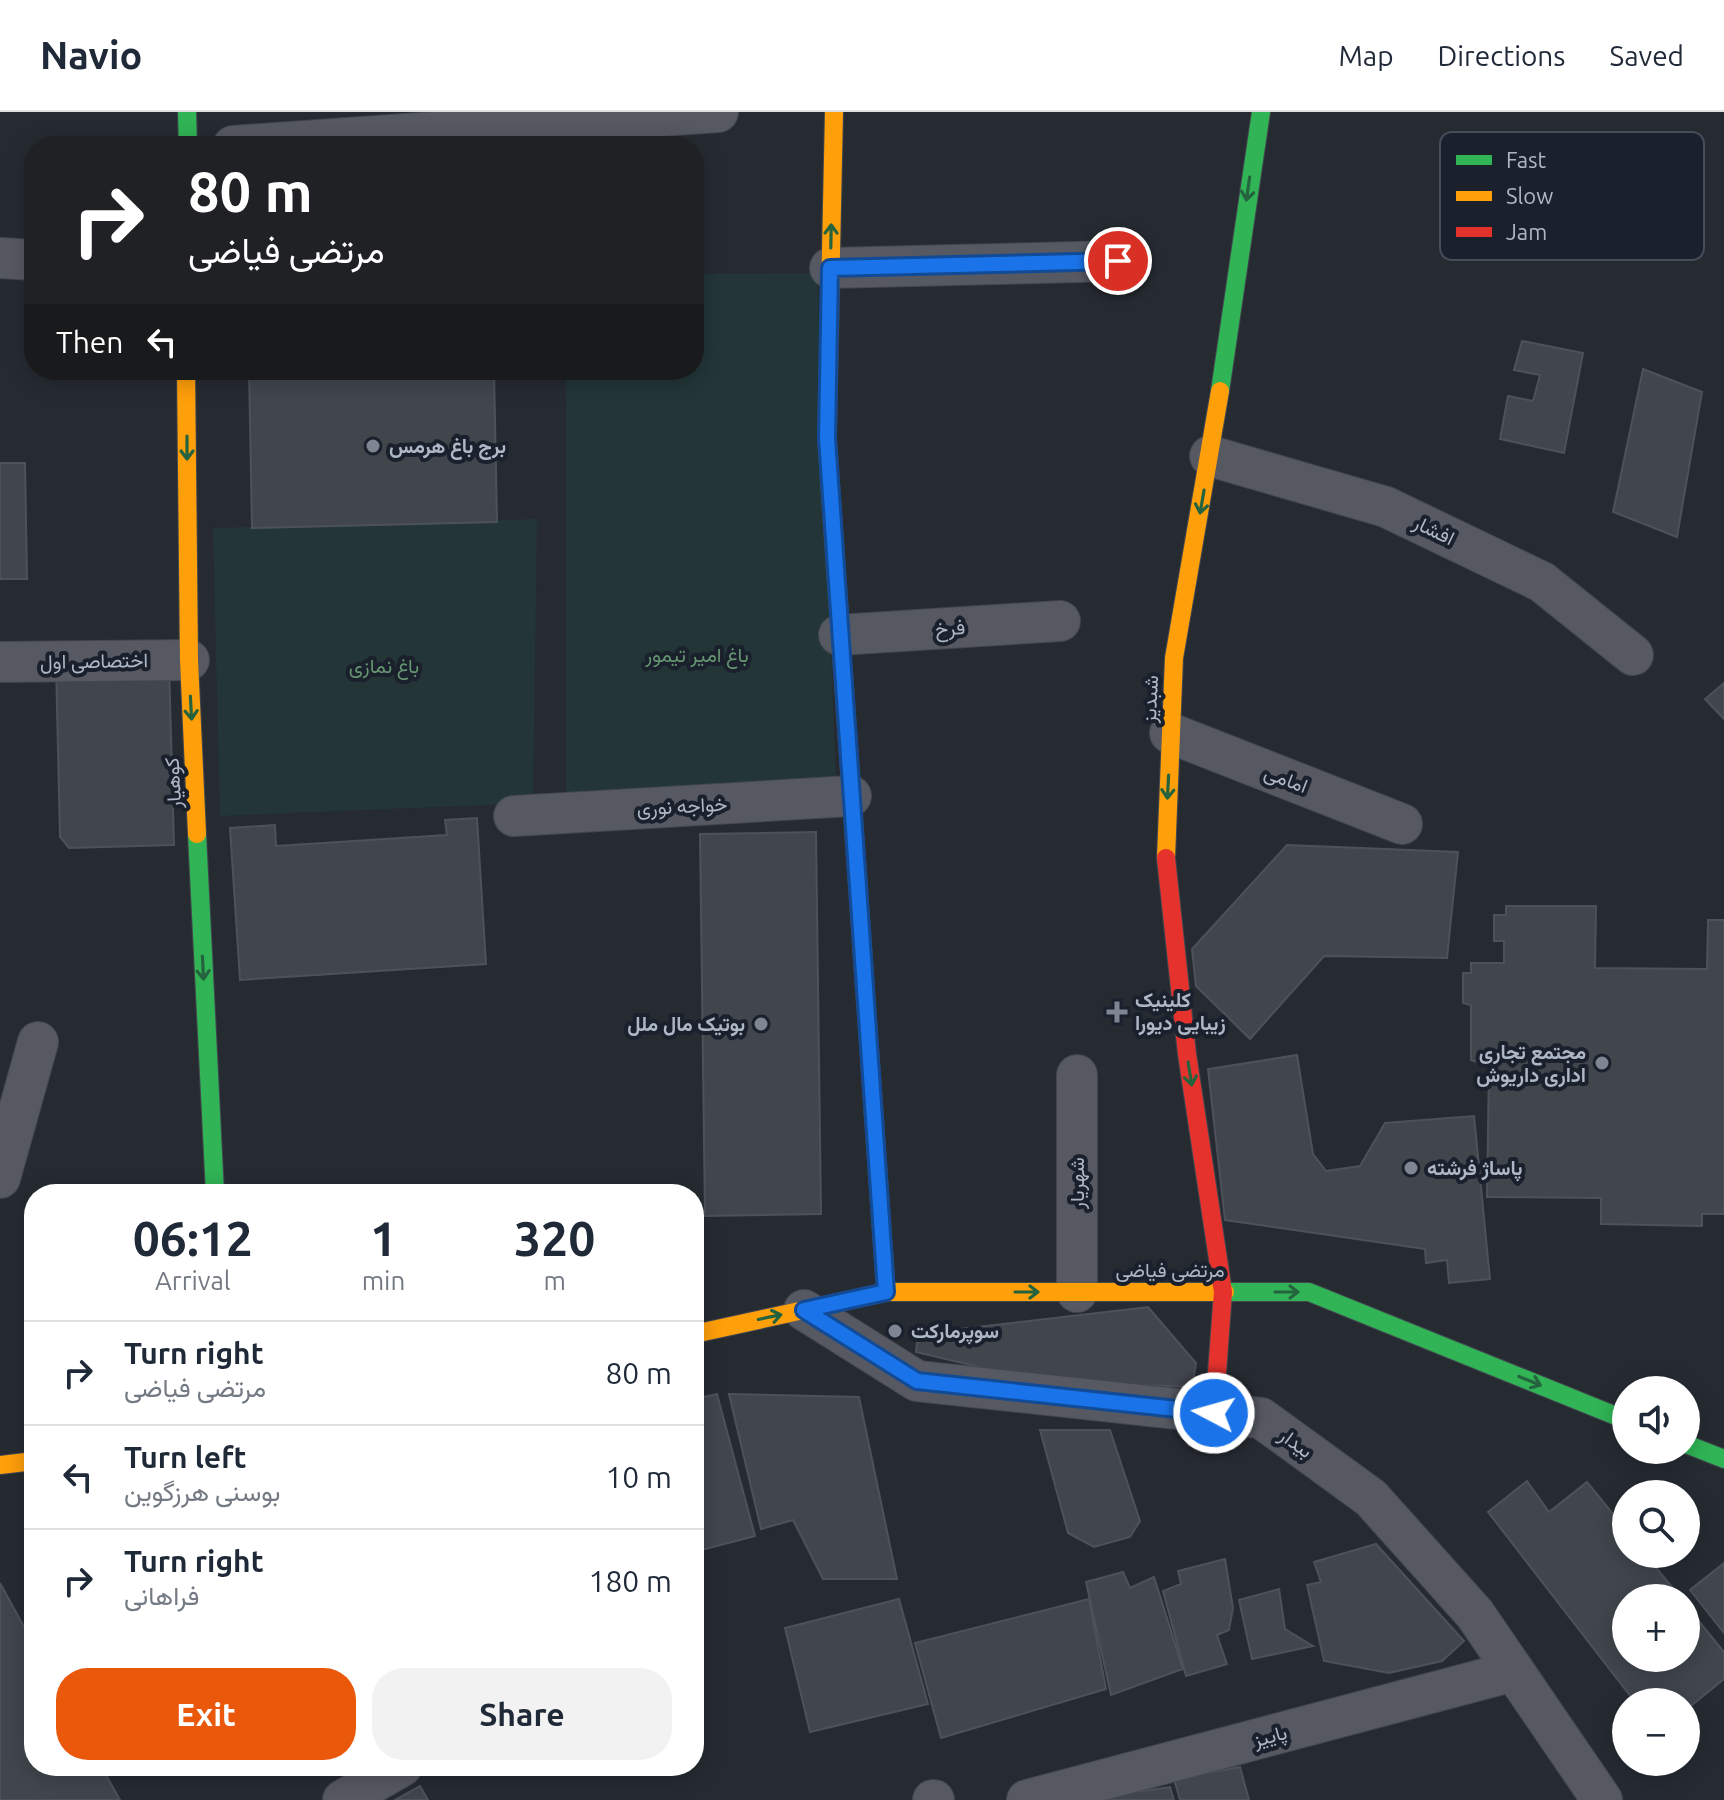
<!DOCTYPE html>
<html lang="en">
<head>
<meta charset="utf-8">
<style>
	body { margin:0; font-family:Ubuntu,Vazirmatn,sans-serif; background:#f2f2f3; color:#1f2937; height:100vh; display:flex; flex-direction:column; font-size:30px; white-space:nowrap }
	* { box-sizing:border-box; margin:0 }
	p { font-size:26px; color:#747a83 }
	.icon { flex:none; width:44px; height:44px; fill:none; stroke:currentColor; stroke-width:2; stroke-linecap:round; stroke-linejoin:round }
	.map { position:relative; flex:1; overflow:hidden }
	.panel { position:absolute; left:24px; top:1072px; width:680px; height:592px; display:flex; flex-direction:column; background:#fff; border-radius:32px; box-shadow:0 4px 20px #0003 }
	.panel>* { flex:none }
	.hud { position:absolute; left:24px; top:24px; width:680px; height:244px; border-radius:32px; box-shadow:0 4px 20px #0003; background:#202124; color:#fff; overflow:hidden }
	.buttons { position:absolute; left:1612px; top:1264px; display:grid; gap:16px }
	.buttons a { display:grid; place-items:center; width:88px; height:88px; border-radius:50%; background:#fff; box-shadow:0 4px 20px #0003; font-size:40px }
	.pin { position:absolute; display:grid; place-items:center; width:68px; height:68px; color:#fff; margin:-34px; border:4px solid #fff; border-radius:50%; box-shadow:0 2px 8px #0007 }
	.me { position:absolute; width:88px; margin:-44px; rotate:276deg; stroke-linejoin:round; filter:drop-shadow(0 0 6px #0008) }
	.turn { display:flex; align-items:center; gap:28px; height:168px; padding:0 32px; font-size:36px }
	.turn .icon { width:104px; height:104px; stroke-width:2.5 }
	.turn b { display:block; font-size:56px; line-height:68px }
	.then { display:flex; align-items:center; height:76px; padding:0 32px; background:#0003; gap:16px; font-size:30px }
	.eta { display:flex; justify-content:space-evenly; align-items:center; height:136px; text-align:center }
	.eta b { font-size:48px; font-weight:700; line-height:56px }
	.button { display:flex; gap:16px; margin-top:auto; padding:16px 32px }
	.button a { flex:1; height:92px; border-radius:32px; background:#ea580c; color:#fff; font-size:32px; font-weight:700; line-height:92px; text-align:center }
	.button a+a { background:#f2f2f3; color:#1f2937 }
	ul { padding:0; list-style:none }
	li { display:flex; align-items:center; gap:24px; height:104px; padding:0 32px; border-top:2px solid #e0e1e3 }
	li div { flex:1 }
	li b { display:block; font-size:30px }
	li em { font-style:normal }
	header { display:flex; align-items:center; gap:48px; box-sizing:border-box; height:112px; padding:0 40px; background:#fff; border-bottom:2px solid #e0e1e3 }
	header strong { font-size:38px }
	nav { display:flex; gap:44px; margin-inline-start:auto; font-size:28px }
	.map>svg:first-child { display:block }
	.green { fill:#233537 }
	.building { fill:#41464d; stroke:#4d525a; stroke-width:2 }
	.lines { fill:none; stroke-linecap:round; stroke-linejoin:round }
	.street-casing { stroke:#42474f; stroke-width:42 }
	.fast-casing { stroke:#42474f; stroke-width:20 }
	.slow-casing { stroke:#42474f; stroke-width:20 }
	.jam-casing { stroke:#42474f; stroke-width:20 }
	.street { stroke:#565961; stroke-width:40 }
	.fast { stroke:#30b455; stroke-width:18 }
	.slow { stroke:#ff9f0a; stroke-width:18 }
	.jam { stroke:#e5322d; stroke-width:18 }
	.oneway { stroke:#24633e }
	.route-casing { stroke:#114b97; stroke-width:20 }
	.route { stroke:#1a73e8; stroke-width:14 }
	.poi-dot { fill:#7e8692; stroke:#1a212c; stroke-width:3 }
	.labels { text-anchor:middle; stroke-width:8; stroke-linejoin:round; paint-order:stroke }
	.poi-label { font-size:20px; font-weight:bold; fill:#aeb7c5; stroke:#1a212c; text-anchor:start }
	.street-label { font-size:20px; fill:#aeb7c5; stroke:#1a212c }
	.park-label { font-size:20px; fill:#669571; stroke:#1a212c }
	.key { fill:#1a212c; stroke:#464e5a; stroke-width:2 }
	.key-label { font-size:22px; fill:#aeb7c5 }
</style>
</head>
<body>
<header>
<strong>Navio</strong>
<nav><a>Map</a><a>Directions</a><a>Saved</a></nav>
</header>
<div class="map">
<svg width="1724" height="1688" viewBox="0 0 1724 1688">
	<rect width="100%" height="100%" fill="#262b32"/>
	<g class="green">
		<polygon points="817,161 836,671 566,687 566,258 694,258 694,162"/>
		<polygon points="537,407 533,691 220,704 213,416"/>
	</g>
	<g class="building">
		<polygon points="1522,229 1583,241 1564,341 1500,327 1508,284 1533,289 1540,263 1514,258"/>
		<polygon points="1643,257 1702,280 1677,425 1613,400"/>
		<polygon points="249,258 494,258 497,410 252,416"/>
		<polygon points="0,351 25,351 27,467 0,467"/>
		<polygon points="56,552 169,552 174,733 69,736 60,725"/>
		<polygon points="1724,571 1724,607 1705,587"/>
		<polygon points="477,706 486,852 240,868 230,716 275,713 276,734 447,723 445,708"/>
		<polygon points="816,720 821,1102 705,1104 700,722"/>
		<polygon points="1287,733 1458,740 1447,846 1324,844 1250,927 1196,874 1192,837"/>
		<polygon points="1506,794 1596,794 1595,856 1707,857 1708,808 1724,808 1724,1102 1702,1102 1702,1114 1601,1112 1601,1086 1487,1085 1489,954 1471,948 1471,893 1463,891 1463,861 1471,861 1471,851 1504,851 1504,829 1494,829 1494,803 1506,803"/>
		<polygon points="1297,943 1313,1042 1326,1059 1360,1054 1385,1011 1474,1004 1490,1167 1449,1171 1447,1148 1426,1151 1425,1137 1225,1108 1208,957"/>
		<polygon points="1148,1195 1196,1251 1192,1275 1038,1269 916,1240 918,1222"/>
		<polygon points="717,1282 755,1424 694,1440 694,1287"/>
		<polygon points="729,1282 859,1285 897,1467 823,1467 793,1408 761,1417"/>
		<polygon points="1040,1318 1110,1318 1140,1409 1130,1425 1094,1435 1068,1421"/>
		<polygon points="1527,1369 1549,1400 1587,1370 1626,1418 1626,1442 1645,1442 1681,1486 1626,1486 1626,1546 1686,1546 1686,1493 1724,1540 1724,1567 1686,1598 1686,1590 1635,1590 1488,1400"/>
		<polygon points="1376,1432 1464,1529 1442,1549 1389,1561 1324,1549 1307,1473 1321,1470 1314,1450"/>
		<polygon points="1225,1447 1233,1496 1229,1518 1217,1523 1227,1552 1186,1564 1163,1479 1181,1472 1178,1459"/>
		<polygon points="1724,1451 1724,1521 1690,1478"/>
		<polygon points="1123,1460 1130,1476 1154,1465 1183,1557 1111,1583 1086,1470"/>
		<polygon points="0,1471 34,1533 34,1654 101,1654 120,1688 0,1688"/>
		<polygon points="1279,1477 1285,1517 1313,1534 1252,1547 1239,1488"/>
		<polygon points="899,1487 928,1592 810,1620 785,1516"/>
		<polygon points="1089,1487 1106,1577 941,1626 915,1531"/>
		<polygon points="1240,1655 1249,1688 1180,1688 1174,1667"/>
		<polygon points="420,1674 428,1688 395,1688"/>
		<polygon points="1170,1675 1174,1688 1107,1688 1106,1684"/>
	</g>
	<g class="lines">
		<g class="street-casing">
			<g id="street">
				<polyline points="233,34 718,0"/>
				<polyline points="0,146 34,148"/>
				<polyline points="830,156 1118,149"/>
				<polyline points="1210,344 1386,395 1542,470 1633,543"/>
				<polyline points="839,523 1060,509"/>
				<polyline points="0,550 189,548"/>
				<polyline points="1170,621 1402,712"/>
				<polyline points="514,704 851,684"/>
				<polyline points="1077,963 1077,1180"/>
				<polyline points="0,1066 38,930"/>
				<polyline points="804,1198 917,1269 1261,1306 1371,1386 1475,1502 1602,1688"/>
				<polyline points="343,1688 402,1654"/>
				<polyline points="933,1688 934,1688"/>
				<polyline points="1027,1688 1514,1559"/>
			</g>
		</g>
		<g class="fast-casing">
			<g id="fast">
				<polyline points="187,0 188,34"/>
				<polyline points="1220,279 1261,0"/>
				<polyline points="836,460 872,978"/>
				<polyline points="197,722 215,1082"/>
				<polyline points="1225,1180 1309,1180 1626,1308"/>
				<polyline points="1686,1332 1724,1347"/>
			</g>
		</g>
		<g class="slow-casing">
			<g id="slow">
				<polyline points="834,0 827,326 836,460"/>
				<polyline points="186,258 189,548 197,722"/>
				<polyline points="1166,746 1174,546 1220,279"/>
				<polyline points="694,1222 886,1180 1225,1180"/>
				<polyline points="0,1353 34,1349"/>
			</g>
		</g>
		<g class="jam-casing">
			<g id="jam">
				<polyline points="1166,746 1187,942 1223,1180 1214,1301"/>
				<polyline points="872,978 886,1180"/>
			</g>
		</g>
		<use href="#street" class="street"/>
		<use href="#fast" class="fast"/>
		<use href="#slow" class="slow"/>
		<use href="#jam" class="jam"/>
	</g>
	<defs><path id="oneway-shaft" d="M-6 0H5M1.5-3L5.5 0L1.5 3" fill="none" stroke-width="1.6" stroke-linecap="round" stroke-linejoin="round" transform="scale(2)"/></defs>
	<g class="oneway">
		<use href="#oneway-shaft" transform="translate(1248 77) rotate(98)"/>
		<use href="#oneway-shaft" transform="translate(831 124) rotate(-89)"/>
		<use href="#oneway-shaft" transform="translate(187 336) rotate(90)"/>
		<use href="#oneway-shaft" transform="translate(1202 390) rotate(100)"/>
		<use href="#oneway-shaft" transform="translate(191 596) rotate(87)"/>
		<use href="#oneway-shaft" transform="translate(1168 675) rotate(93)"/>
		<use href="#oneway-shaft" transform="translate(203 856) rotate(87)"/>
		<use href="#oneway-shaft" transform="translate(1190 962) rotate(81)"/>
		<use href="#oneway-shaft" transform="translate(1027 1180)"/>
		<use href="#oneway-shaft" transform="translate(1287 1180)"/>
		<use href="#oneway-shaft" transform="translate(770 1205) rotate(-12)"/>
		<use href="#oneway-shaft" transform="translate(1530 1269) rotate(22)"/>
	</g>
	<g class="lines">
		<g class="route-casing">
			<polyline id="route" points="1118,149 830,156 827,326 886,1180 804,1198 917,1269 1214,1301"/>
		</g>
		<use href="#route" class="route"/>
	</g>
	<g class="poi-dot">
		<circle cx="373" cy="334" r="8"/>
		<path d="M1113 888h8v8h8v8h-8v8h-8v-8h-8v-8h8z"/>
		<circle cx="761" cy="912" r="8"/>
		<circle cx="1602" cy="951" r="8"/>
		<circle cx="1411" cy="1056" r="8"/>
		<circle cx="895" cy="1219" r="8"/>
	</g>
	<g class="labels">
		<g class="poi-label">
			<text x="389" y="341">برج باغ هرمس</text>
			<text x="1135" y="895">کلینیک<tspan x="1135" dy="23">زیبایی دیورا</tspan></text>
			<text x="745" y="919" text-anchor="end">بوتیک مال ملل</text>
			<text x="1586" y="947" text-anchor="end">مجتمع تجاری<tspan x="1586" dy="23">اداری داریوش</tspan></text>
			<text x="1427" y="1063">پاساژ فرشته</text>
			<text x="911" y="1226">سوپرمارکت</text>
		</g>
		<g class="street-label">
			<text transform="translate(1434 418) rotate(26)" y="7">افشار</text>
			<text transform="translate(950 516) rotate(-4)" y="7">فرخ</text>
			<text transform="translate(94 549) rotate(-1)" y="7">اختصاصی اول</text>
			<text transform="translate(1150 587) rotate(-87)" y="7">شبدیز</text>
			<text transform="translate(1286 667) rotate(21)" y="7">امامی</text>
			<text transform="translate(173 671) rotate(-93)" y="7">کوهیار</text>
			<text transform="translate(682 694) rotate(-3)" y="7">خواجه نوری</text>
			<text transform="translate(1077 1071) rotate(-90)" y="7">شهریار</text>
			<text x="1170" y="1165">مرتضی فیاضی</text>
			<text transform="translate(1296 1331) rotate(36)" y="7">بیدار</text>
			<text transform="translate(1270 1624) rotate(-15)" y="7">پاییز</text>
		</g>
		<g class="park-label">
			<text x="697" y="550">باغ امیر تیمور</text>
			<text x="384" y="561">باغ نمازی</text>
		</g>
	</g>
	<rect x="1440" y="20" width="264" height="128" rx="12" class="key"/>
	<rect x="1456" y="43" width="36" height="10" fill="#30b455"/>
	<rect x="1456" y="79" width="36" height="10" fill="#ff9f0a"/>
	<rect x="1456" y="115" width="36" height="10" fill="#e5322d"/>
	<g class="key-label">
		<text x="1506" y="56">Fast</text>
		<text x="1506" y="92">Slow</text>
		<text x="1506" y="128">Jam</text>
	</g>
</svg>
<div class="buttons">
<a><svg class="icon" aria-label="sound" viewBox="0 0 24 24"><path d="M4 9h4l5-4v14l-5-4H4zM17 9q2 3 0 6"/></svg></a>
<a><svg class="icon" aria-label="search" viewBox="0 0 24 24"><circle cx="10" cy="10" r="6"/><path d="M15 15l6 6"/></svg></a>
<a>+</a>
<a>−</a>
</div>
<div class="pin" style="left:1118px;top:149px;background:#d93025"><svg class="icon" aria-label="arrive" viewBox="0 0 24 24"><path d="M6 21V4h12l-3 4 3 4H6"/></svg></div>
<svg class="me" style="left:1214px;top:1301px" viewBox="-20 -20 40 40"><circle r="17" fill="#1a73e8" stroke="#fff" stroke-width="3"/><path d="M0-11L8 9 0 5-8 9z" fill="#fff"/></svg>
<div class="hud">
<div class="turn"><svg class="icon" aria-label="right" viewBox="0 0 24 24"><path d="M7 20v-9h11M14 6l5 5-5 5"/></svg><div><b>80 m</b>مرتضی فیاضی</div></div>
<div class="then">Then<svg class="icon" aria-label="left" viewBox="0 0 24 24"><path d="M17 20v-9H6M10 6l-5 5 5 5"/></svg></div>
</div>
<section class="panel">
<div class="eta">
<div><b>06:12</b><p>Arrival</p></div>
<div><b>1</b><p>min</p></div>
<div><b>320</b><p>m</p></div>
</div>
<ul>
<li><svg class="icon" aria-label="right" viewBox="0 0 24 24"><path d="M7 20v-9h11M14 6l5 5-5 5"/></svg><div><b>Turn right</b><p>مرتضی فیاضی</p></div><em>80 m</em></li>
<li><svg class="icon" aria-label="left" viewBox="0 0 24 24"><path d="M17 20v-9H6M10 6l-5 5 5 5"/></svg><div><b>Turn left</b><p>بوسنی هرزگوین</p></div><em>10 m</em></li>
<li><svg class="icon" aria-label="right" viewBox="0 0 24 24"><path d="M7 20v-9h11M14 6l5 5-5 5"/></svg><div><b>Turn right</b><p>فراهانی</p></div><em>180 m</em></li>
</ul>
<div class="button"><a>Exit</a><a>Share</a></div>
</section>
</div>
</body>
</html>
